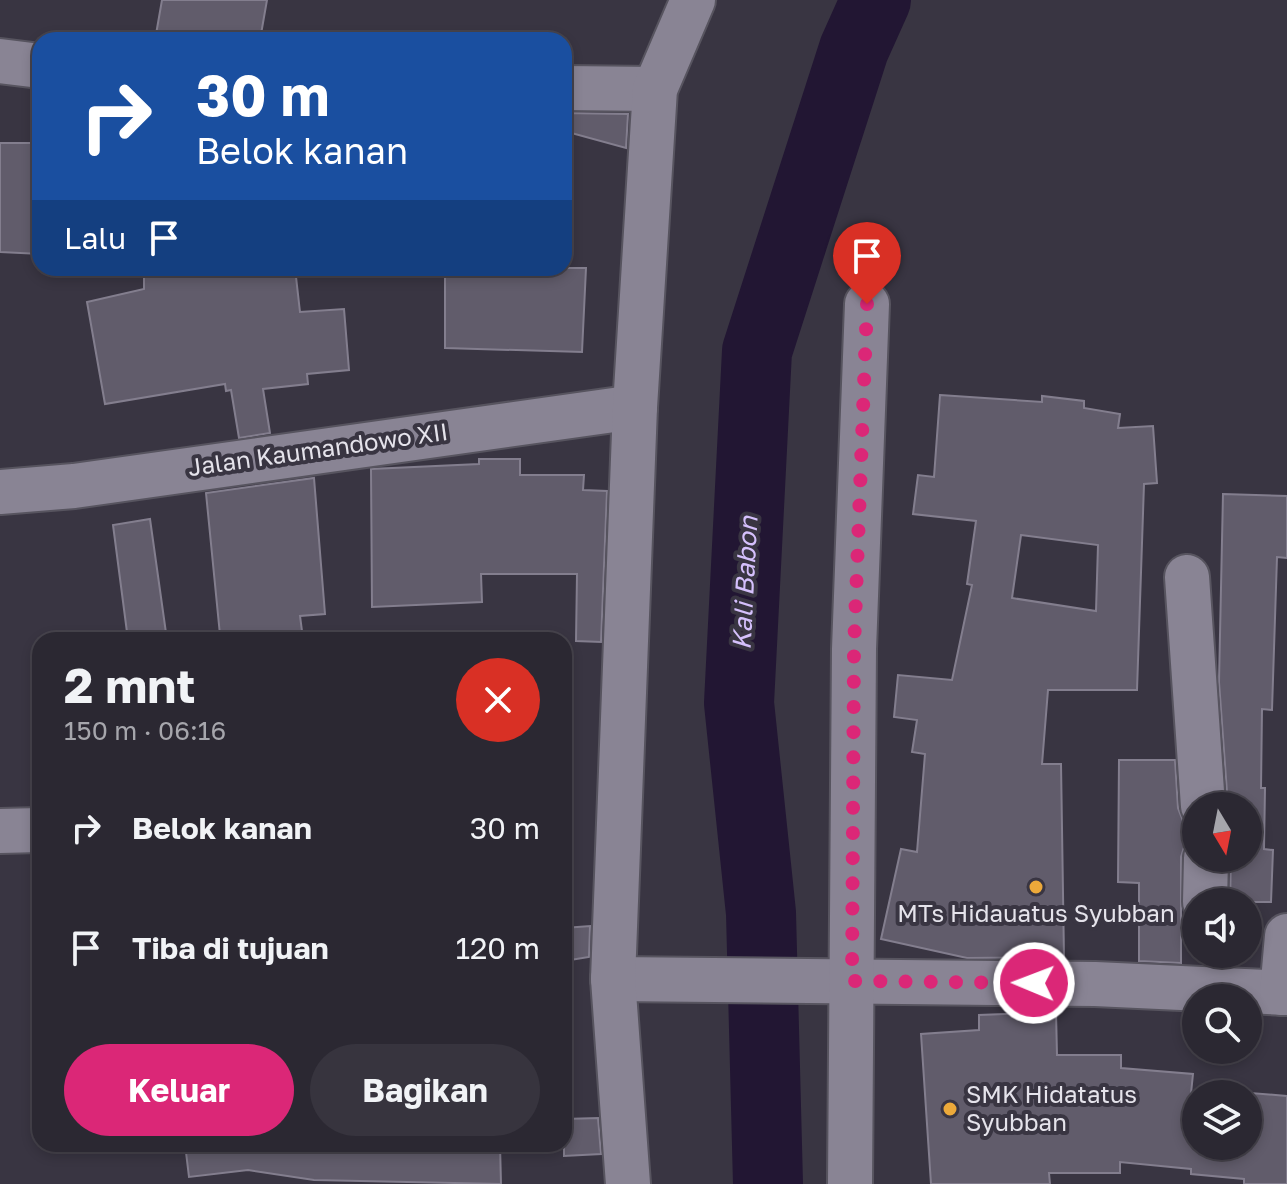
<!DOCTYPE html>
<html lang="id">
<head>
<meta charset="utf-8">
<style>
	body { margin:0; font-family:"Golos Text",sans-serif; background:#37343e; color:#f1f3f6; height:100vh; display:flex; flex-direction:column; font-size:30px; white-space:nowrap }
	* { box-sizing:border-box; margin:0 }
	p { font-size:26px; color:#a6a6ac }
	.icon { flex:none; width:44px; height:44px; fill:none; stroke:currentColor; stroke-width:2; stroke-linecap:round; stroke-linejoin:round }
	.map { position:relative; flex:1; overflow:hidden }
	.details { position:absolute; left:32px; top:632px; width:540px; height:520px; display:flex; flex-direction:column; background:#2b2832; border-radius:24px; box-shadow:0 4px 12px #0003,0 0 0 2px #47444d }
	.details>* { flex:none }
	.top-card { position:absolute; left:32px; top:32px; width:540px; height:244px; border-radius:24px; box-shadow:0 4px 12px #0003,0 0 0 2px #47444d; background:#1a4fa0; color:#fff; overflow:hidden }
	.needle { width:52px; rotate:170deg }
	.tools { position:absolute; left:1182px; top:792px; display:grid; gap:16px }
	.tools a { display:grid; place-items:center; width:80px; height:80px; border-radius:50%; background:#2b2832; box-shadow:0 4px 12px #0003,0 0 0 2px #47444d; font-size:40px }
	.pin { position:absolute; display:grid; place-items:center; width:68px; height:68px; color:#fff; margin:-82px -34px; border-radius:50% 50% 50% 0; rotate:-45deg; box-shadow:0 0 8px #0007 }
	.pin .icon { rotate:45deg }
	.me { position:absolute; width:88px; margin:-44px; rotate:271deg; stroke-linejoin:round; filter:drop-shadow(0 0 6px #0008) }
	.turn { display:flex; align-items:center; gap:28px; height:168px; padding:0 32px; font-size:36px }
	.turn .icon { width:104px; height:104px; stroke-width:2.5 }
	.turn b { display:block; font-size:56px; line-height:68px }
	.then { display:flex; align-items:center; height:76px; padding:0 32px; background:#0003; gap:16px; font-size:30px }
	.round { display:grid; place-items:center; flex:none; width:84px; height:84px; border-radius:42px; background:#37343e }
	.summary { display:flex; align-items:center; justify-content:space-between; height:136px; padding:0 32px }
	h1 { font-size:48px; font-weight:700; line-height:60px }
	.cta { display:flex; gap:16px; margin-top:auto; padding:16px 32px }
	.cta a { flex:1; height:92px; border-radius:48px; background:#db2777; color:#fff; font-size:32px; font-weight:700; line-height:92px; text-align:center }
	.cta a+a { background:#37343e; color:#f1f3f6 }
	ul { padding:0; list-style:none }
	li { display:flex; align-items:center; gap:24px; height:120px; padding:0 32px }
	li div { flex:1 }
	li b { display:block; font-size:30px }
	li em { font-style:normal }
	.map>svg:first-child { display:block }
	.lines { fill:none; stroke-linecap:round; stroke-linejoin:round }
	.river { stroke:#221633; stroke-width:70 }
	.building { fill:#615c6b; stroke:#837e8e; stroke-width:2; fill-rule:evenodd }
	.minor-casing { stroke:#57545f; stroke-width:48 }
	.minor { stroke:#898494; stroke-width:44 }
	.route { stroke:#db2777; stroke-width:14; stroke-dasharray:0 25.2 }
	.poi-dot { fill:#eca93a; stroke:#393542; stroke-width:3 }
	.labels { text-anchor:middle; stroke-width:8; stroke-linejoin:round; paint-order:stroke }
	.street-label { font-size:24px; fill:#e5e3eb; stroke:#393542 }
	.poi-label { font-size:24px; fill:#e5e3eb; stroke:#393542 }
	.water-label { font-size:26px; font-style:italic; fill:#d5c0fc; stroke:#393542 }
</style>
</head>
<body>
<div class="map">
<svg width="1287" height="1184" viewBox="0 0 1287 1184">
	<rect width="100%" height="100%" fill="#393542"/>
	<g class="lines">
		<polyline class="river" points="768,1184 761,913 739,703 757,351 854,49 876,0"/>
	</g>
	<g class="building">
		<polygon points="162,0 267,0 260,40 155,40"/>
		<polygon points="564,113 628,114 626,148 564,131"/>
		<polygon points="0,143 40,143 40,254 0,252"/>
		<polygon points="144,268 295,268 300,312 344,309 349,370 307,374 308,384 263,389 270,433 239,438 231,390 226,391 225,384 105,404 87,302 144,289"/>
		<polygon points="445,268 586,268 582,352 445,348"/>
		<path d="M940 395 1042 402V396L1084 401V408L1120 414 1118 428 1153 426 1157 483 1144 484 1137 690H1048L1042 764H1061L1064 957 967 958 881 939 901 849 917 852 925 754 912 752 917 720 894 717 898 675 952 680 972 585 967 584 976 521 913 514 918 475 934 477ZM1021 535 1098 545 1096 611 1012 598Z"/>
		<polygon points="479,459 520,459 520,475 584,475 583,490 607,491 601,642 576,641 577,574 481,574 482,602 372,607 371,469 479,464"/>
		<polygon points="314,478 325,614 300,616 302,631 220,635 206,493"/>
		<polygon points="1223,494 1287,496 1287,558 1277,557 1272,710 1262,709 1261,788 1265,788 1264,849 1273,850 1271,902 1230,902 1231,858 1248,858 1248,806 1228,806 1219,682"/>
		<polygon points="150,519 167,640 128,640 113,525"/>
		<polygon points="1119,760 1175,760 1178,808 1183,821 1196,829 1196,835 1185,844 1181,857 1181,963 1139,961 1139,883 1118,882"/>
		<polygon points="590,926 589,957 564,961 564,928"/>
		<polygon points="1056,1012 1057,1055 1121,1055 1121,1068 1193,1074 1187,1132 1196,1133 1196,1146 1248,1146 1251,1093 1287,1096 1287,1184 1244,1184 1244,1179 1191,1174 1191,1169 1120,1162 1120,1173 1049,1173 1050,1184 931,1184 921,1034 979,1030 979,1015"/>
		<polygon points="598,1118 601,1154 564,1156 564,1119"/>
		<polygon points="185,1144 500,1144 501,1184 314,1180 248,1170 189,1177"/>
	</g>
	<g class="lines">
		<g class="minor-casing">
			<g id="minor">
				<polyline points="0,61 40,66"/>
				<polyline points="564,88 655,89"/>
				<polyline points="0,492 74,486 635,407"/>
				<polyline points="1187,577 1203,806"/>
				<polyline points="0,831 40,830"/>
				<polyline points="1205,902 1206,858"/>
				<polyline points="613,979 1095,984 1287,993"/>
				<polyline points="1282,993 1287,936"/>
				<polyline points="628,1184 613,979 635,407 655,89 693,0"/>
				<polyline points="850,1184 854,649 867,304"/>
			</g>
		</g>
		<use href="#minor" class="minor"/>
	</g>
	<g class="lines">
		<polyline class="route" points="867,304 854,649 852,981 1034,983"/>
	</g>
	<g class="poi-dot">
		<circle cx="1036" cy="887" r="8"/>
		<circle cx="950" cy="1109" r="8"/>
	</g>
	<g class="labels">
		<g class="street-label">
			<text transform="translate(318 450) rotate(-8)" y="8">Jalan Kaumandowo XII</text>
		</g>
		<g class="poi-label">
			<text x="1036" y="922">MTs Hidauatus Syubban</text>
			<text x="966" y="1103" text-anchor="start">SMK Hidatatus<tspan x="966" dy="28">Syubban</tspan></text>
		</g>
		<g class="water-label">
			<text transform="translate(745 583) rotate(-87)" y="9">Kali Babon</text>
		</g>
	</g>
</svg>
<div class="tools">
<a><svg class="needle" viewBox="-14 -14 28 28"><path d="M0-13l5 13h-10z" fill="#e53935"/><path d="M0 13l5-13h-10z" fill="#a6a6ac"/></svg></a>
<a><svg class="icon" aria-label="sound" viewBox="0 0 24 24"><path d="M4 9h4l5-4v14l-5-4H4zM17 9q2 3 0 6"/></svg></a>
<a><svg class="icon" aria-label="search" viewBox="0 0 24 24"><circle cx="10" cy="10" r="6"/><path d="M15 15l6 6"/></svg></a>
<a><svg class="icon" aria-label="layers" viewBox="0 0 24 24"><path d="M12 4l9 5-9 5-9-5zM3 14l9 5 9-5"/></svg></a>
</div>
<div class="pin" style="left:867px;top:304px;background:#d93025"><svg class="icon" aria-label="arrive" viewBox="0 0 24 24"><path d="M6 21V4h12l-3 4 3 4H6"/></svg></div>
<svg class="me" style="left:1034px;top:983px" viewBox="-20 -20 40 40"><circle r="17" fill="#db2777" stroke="#fff" stroke-width="3"/><path d="M0-11L8 9 0 5-8 9z" fill="#fff"/></svg>
<div class="top-card">
<div class="turn"><svg class="icon" aria-label="right" viewBox="0 0 24 24"><path d="M7 20v-9h11M14 6l5 5-5 5"/></svg><div><b>30 m</b>Belok kanan</div></div>
<div class="then">Lalu<svg class="icon" aria-label="arrive" viewBox="0 0 24 24"><path d="M6 21V4h12l-3 4 3 4H6"/></svg></div>
</div>
<section class="details">
<div class="summary"><div><h1>2 mnt</h1><p>150 m · 06:16</p></div><a class="round" style="background:#d93025;color:#fff"><svg class="icon" aria-label="close" viewBox="0 0 24 24"><path d="M6 6l12 12M18 6L6 18"/></svg></a></div>
<ul>
<li><svg class="icon" aria-label="right" viewBox="0 0 24 24"><path d="M7 20v-9h11M14 6l5 5-5 5"/></svg><div><b>Belok kanan</b></div><em>30 m</em></li>
<li><svg class="icon" aria-label="arrive" viewBox="0 0 24 24"><path d="M6 21V4h12l-3 4 3 4H6"/></svg><div><b>Tiba di tujuan</b></div><em>120 m</em></li>
</ul>
<div class="cta"><a>Keluar</a><a>Bagikan</a></div>
</section>
</div>
</body>
</html>
